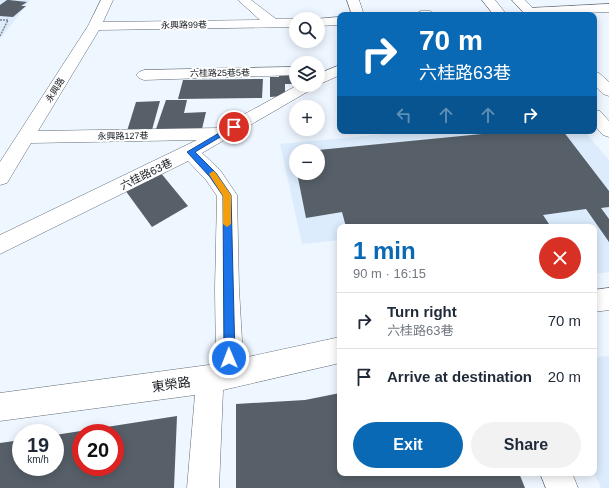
<!DOCTYPE html>
<html lang="en">
<head>
<meta charset="utf-8">
<style>
	body { margin:0; font-family:Arial,"Noto Sans TC",sans-serif; background:#f2f2f3; color:#1f2937; height:100vh; display:flex; flex-direction:column; font-size:15px; white-space:nowrap }
	* { box-sizing:border-box; margin:0 }
	p { font-size:13px; color:#747a83 }
	.icon { flex:none; width:22px; height:22px; fill:none; stroke:currentColor; stroke-width:2; stroke-linecap:round; stroke-linejoin:round }
	.map { position:relative; flex:1; overflow:hidden }
	.panel { position:absolute; left:337px; top:224px; width:260px; height:252px; display:flex; flex-direction:column; background:#fff; border-radius:8px; box-shadow:0 2px 10px #0003 }
	.panel>* { flex:none }
	.banner { position:absolute; left:337px; top:12px; width:260px; height:122px; border-radius:8px; box-shadow:0 2px 10px #0003; background:#0a69b5; color:#fff; overflow:hidden }
	.buttons { position:absolute; left:289px; top:12px; display:grid; gap:8px }
	.buttons a { display:grid; place-items:center; width:36px; height:36px; border-radius:50%; background:#fff; box-shadow:0 2px 10px #0003; font-size:20px }
	.speed { position:absolute; left:12px; top:424px; display:flex; gap:8px; font-size:20px; font-weight:700; text-align:center }
	.speed>* { display:grid; place-content:center; width:52px; height:52px; border-radius:50%; background:#fff; box-shadow:0 2px 10px #0003; line-height:1 }
	.speed small { font-size:10px; font-weight:400 }
	.speed .limit { border:6px solid #d22; background:#fff; color:#111 }
	.pin { position:absolute; display:grid; place-items:center; width:34px; height:34px; color:#fff; margin:-17px; border:2px solid #fff; border-radius:50%; box-shadow:0 1px 4px #0007 }
	.me { position:absolute; width:44px; margin:-22px; rotate:359deg; stroke-linejoin:round; filter:drop-shadow(0 0 3px #0008) }
	.turn { display:flex; align-items:center; gap:14px; height:84px; padding:0 16px; font-size:18px }
	.turn .icon { width:52px; height:52px; stroke-width:2.5 }
	.turn b { display:block; font-size:28px; line-height:34px }
	.lanes { display:flex; align-items:center; height:38px; padding:0 16px; background:#0003; justify-content:center; gap:20px; direction:ltr }
	.lanes .off { opacity:.35 }
	.round { display:grid; place-items:center; flex:none; width:42px; height:42px; border-radius:21px; background:#f2f2f3 }
	.overview { display:flex; align-items:center; justify-content:space-between; height:68px; padding:0 16px }
	h1 { font-size:24px; font-weight:600; line-height:30px; color:#0a69b5 }
	.primary-button { display:flex; gap:8px; margin-top:auto; padding:8px 16px }
	.primary-button a { flex:1; height:46px; border-radius:24px; background:#0a69b5; color:#fff; font-size:16px; font-weight:600; line-height:46px; text-align:center }
	.primary-button a+a { background:#f2f2f3; color:#1f2937 }
	ul { padding:0; list-style:none }
	li { display:flex; align-items:center; gap:12px; height:56px; padding:0 16px; border-top:1px solid #e0e1e3 }
	li div { flex:1 }
	li b { display:block; font-size:15px }
	li em { font-style:normal }
	.map>svg:first-child { display:block }
	.built { fill:#dcecfd; fill-rule:evenodd }
	.building { fill:#576069; fill-rule:evenodd }
	.lines { fill:none; stroke-linecap:round; stroke-linejoin:round }
	.minor-casing { stroke:#646c76; stroke-width:1 }
	.major-casing { stroke:#646c76; stroke-width:1 }
	.path { stroke:#80868c; stroke-width:1.5; stroke-dasharray:2 1; stroke-linecap:butt }
	.minor { fill:#fff; fill-rule:evenodd }
	.major { fill:#fff; fill-rule:evenodd }
	.route { fill:#1a73e8; stroke:#114b97 }
	.slow { fill:#f59e0b }
	.labels { text-anchor:middle; stroke-width:4; stroke-linejoin:round; paint-order:stroke }
	.far-street-label { font-size:9px; fill:#202428; stroke:#fff }
	.street-label { font-size:11px; fill:#202428; stroke:#fff }
	.near-street-label { font-size:13px; fill:#202428; stroke:#fff }
</style>
</head>
<body>
<div class="map">
<svg width="609" height="488" viewBox="0 0 609 488">
	<rect width="100%" height="100%" fill="#eef6ff"/>
	<g class="built">
		<polygon points="0,0 30,0 0,39"/>
		<path d="M420 131H584L609 160V272L594 274V227H340V240L302 244 280 144ZM296 151H318V173H296Z"/>
		<polygon points="609,356 609,488 601,488 594,473 594,357"/>
	</g>
	<g class="building">
		<polygon points="7,0 9,0 27,2 21,6 26,6 13,17 0,16 0,5"/>
		<polygon points="296,74 296,84 285,84 285,96 270,97 270,77 279,77 279,75"/>
		<polygon points="263,79 262,98 178,99 183,80"/>
		<polygon points="166,100 187,100 184,113 206,112 202,129 156,129"/>
		<polygon points="160,101 152,130 127,131 136,102"/>
		<polygon points="513,131 563,131 609,191 609,207 601,208 609,219 609,242 586,209 543,215 551,227 472,227 470,224 445,227 346,227 342,212 306,218 297,173 318,173 318,150"/>
		<polygon points="160,172 188,206 152,227 125,190"/>
		<polygon points="340,393 340,473 519,473 525,488 236,488 236,404 305,400"/>
		<path d="M177 416 174 488H0V443L21 440V467H55V435ZM81 433H115V467H81Z"/>
	</g>
	<g class="lines">
		<g class="minor-casing">
			<g id="minor">
				<polygon points="101,0 113,0 103,22 260,20 238,0 251,0 276,19 296,19 296,27 99,30 38,131 219,128 298,85 317,85 314,88 202,153 220,170 237,195 239,289 243,358 340,337 340,363 223,390 219,488 187,488 195,395 0,421 0,393 216,364 215,289 217,196 206,180 188,161 0,254 0,235 197,140 31,143 7,183 0,185 0,162 88,26"/>
				<polygon points="347,0 359,0 364,15 352,15"/>
				<polygon points="609,4 609,12 527,15 524,12 530,8"/>
				<polygon points="421,11 430,11 436,15 415,15"/>
				<polygon points="340,17 340,25 318,26 318,19 314,19"/>
				<polygon points="340,65 340,75 318,85 318,74"/>
				<polygon points="296,67 296,75 144,80 139,78 136,75 139,72 144,70"/>
				<polygon points="609,288 609,310 594,312 594,290"/>
				<polygon points="540,473 572,473 578,488 546,488"/>
			</g>
		</g>
		<g class="major-casing">
			<g id="major">
				<polygon points="482,0 495,0 507,15 494,15"/>
				<polygon points="512,0 525,0 539,15 526,15"/>
				<polygon points="594,71 599,73 609,82 609,96 603,94 594,85"/>
				<polygon points="594,110 600,111 609,121 609,137 603,135 594,125"/>
			</g>
		</g>
		<polyline class="path" points="0,20 8,20 0,36"/>
		<use href="#minor" class="minor"/>
		<use href="#major" class="major"/>
	</g>
	<polygon class="route" points="231,126 237,127 195,152 216,173 231,195 235,358 233,362 229,364 225,362 224,358 223,196 210,177 187,152"/>
	<polygon class="slow" points="213,171 215,172 231,195 231,224 227,227 223,224 223,196 209,174"/>
	<g class="labels">
		<g class="far-street-label">
			<text transform="translate(184 25) rotate(-1)" y="3">永興路99巷</text>
			<text transform="translate(220 73) rotate(-1)" y="3">六桂路25巷5巷</text>
			<text transform="translate(55 90) rotate(-58)" y="3">永興路</text>
			<text transform="translate(123 136) rotate(-1)" y="3">永興路127巷</text>
		</g>
		<g class="street-label">
			<text transform="translate(146 174) rotate(-26)" y="4">六桂路63巷</text>
		</g>
		<g class="near-street-label">
			<text transform="translate(171 384) rotate(-8)" y="5">東榮路</text>
		</g>
	</g>
</svg>
<div class="buttons">
<a><svg class="icon" aria-label="search" viewBox="0 0 24 24"><circle cx="10" cy="10" r="6"/><path d="M15 15l6 6"/></svg></a>
<a><svg class="icon" aria-label="layers" viewBox="0 0 24 24"><path d="M12 4l9 5-9 5-9-5zM3 14l9 5 9-5"/></svg></a>
<a>+</a>
<a>−</a>
</div>
<div class="speed"><div>19<small>km/h</small></div><div class="limit">20</div></div>
<div class="pin" style="left:234px;top:127px;background:#d93025"><svg class="icon" aria-label="arrive" viewBox="0 0 24 24"><path d="M6 21V4h12l-3 4 3 4H6"/></svg></div>
<svg class="me" style="left:229px;top:358px" viewBox="-20 -20 40 40"><circle r="17" fill="#1a73e8" stroke="#fff" stroke-width="3"/><path d="M0-11L8 9 0 5-8 9z" fill="#fff"/></svg>
<div class="banner">
<div class="turn"><svg class="icon" aria-label="right" viewBox="0 0 24 24"><path d="M7 20v-9h11M14 6l5 5-5 5"/></svg><div><b>70 m</b>六桂路63巷</div></div>
<div class="lanes"><svg class="icon off" aria-label="left" viewBox="0 0 24 24"><path d="M17 20v-9H6M10 6l-5 5 5 5"/></svg><svg class="icon off" aria-label="ahead" viewBox="0 0 24 24"><path d="M12 20V5M6 11l6-6 6 6"/></svg><svg class="icon off" aria-label="ahead" viewBox="0 0 24 24"><path d="M12 20V5M6 11l6-6 6 6"/></svg><svg class="icon" aria-label="right" viewBox="0 0 24 24"><path d="M7 20v-9h11M14 6l5 5-5 5"/></svg></div>
</div>
<section class="panel">
<div class="overview"><div><h1>1 min</h1><p>90 m · 16:15</p></div><a class="round" style="background:#d93025;color:#fff"><svg class="icon" aria-label="close" viewBox="0 0 24 24"><path d="M6 6l12 12M18 6L6 18"/></svg></a></div>
<ul>
<li><svg class="icon" aria-label="right" viewBox="0 0 24 24"><path d="M7 20v-9h11M14 6l5 5-5 5"/></svg><div><b>Turn right</b><p>六桂路63巷</p></div><em>70 m</em></li>
<li><svg class="icon" aria-label="arrive" viewBox="0 0 24 24"><path d="M6 21V4h12l-3 4 3 4H6"/></svg><div><b>Arrive at destination</b></div><em>20 m</em></li>
</ul>
<div class="primary-button"><a>Exit</a><a>Share</a></div>
</section>
</div>
</body>
</html>
